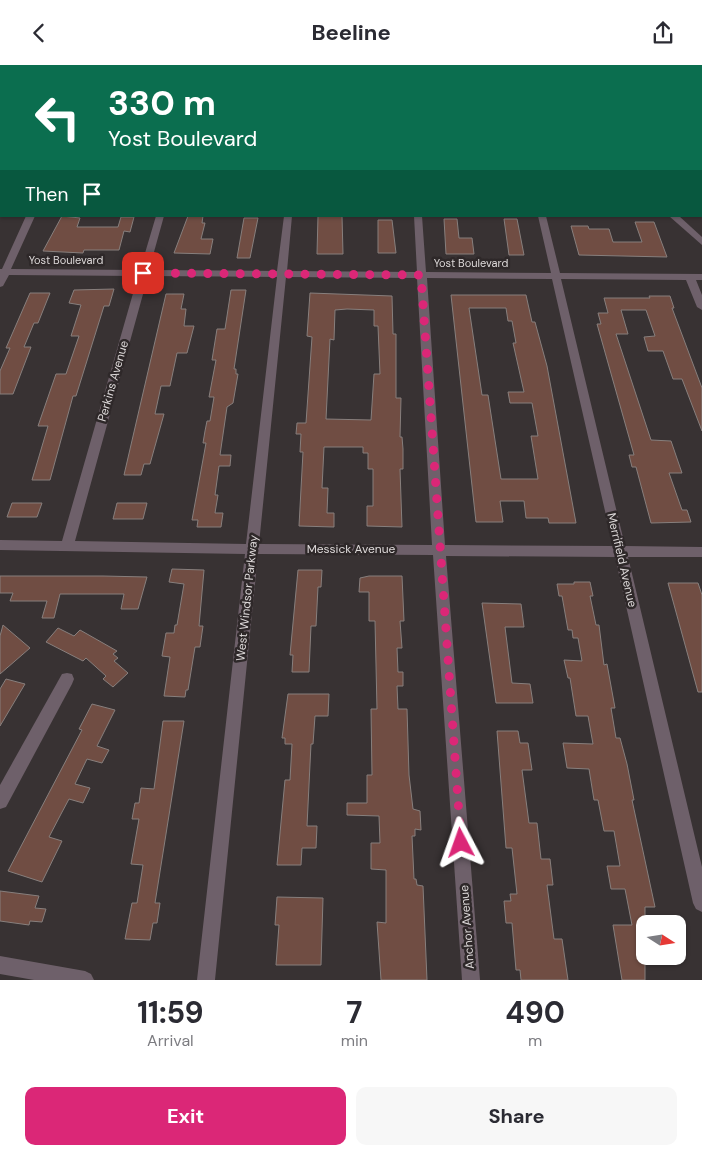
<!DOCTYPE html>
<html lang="en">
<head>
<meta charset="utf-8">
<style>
	body { margin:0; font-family:"DM Sans",sans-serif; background:#f7f7f7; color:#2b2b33; height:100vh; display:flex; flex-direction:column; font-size:19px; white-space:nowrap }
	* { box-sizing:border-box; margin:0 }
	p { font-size:16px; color:#7c7c81 }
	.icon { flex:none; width:28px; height:28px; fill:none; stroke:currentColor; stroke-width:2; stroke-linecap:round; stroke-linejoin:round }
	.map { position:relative; height:915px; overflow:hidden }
	.drawer { display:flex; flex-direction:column; background:#fff; flex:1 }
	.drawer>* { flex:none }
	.top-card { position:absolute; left:0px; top:0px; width:702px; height:152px; box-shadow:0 1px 4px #0004; background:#0b6e4f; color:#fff; overflow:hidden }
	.needle { width:32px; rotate:102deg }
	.buttons { position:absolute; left:636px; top:850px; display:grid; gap:10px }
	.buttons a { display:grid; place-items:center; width:50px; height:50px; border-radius:10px; background:#fff; box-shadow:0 1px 4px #0004; font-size:25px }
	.pin { position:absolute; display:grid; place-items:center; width:42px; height:42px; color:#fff; margin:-21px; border-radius:10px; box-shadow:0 2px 8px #0006 }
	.me { position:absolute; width:55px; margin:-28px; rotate:356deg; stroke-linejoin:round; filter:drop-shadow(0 0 4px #0008) }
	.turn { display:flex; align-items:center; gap:18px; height:105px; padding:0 25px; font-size:22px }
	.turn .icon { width:65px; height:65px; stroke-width:2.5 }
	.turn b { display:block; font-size:35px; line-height:42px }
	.then { display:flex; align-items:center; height:48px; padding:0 25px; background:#0003; gap:10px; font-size:19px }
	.eta { display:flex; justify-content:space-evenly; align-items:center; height:85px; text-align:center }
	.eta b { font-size:30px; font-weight:700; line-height:35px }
	.primary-button { display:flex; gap:10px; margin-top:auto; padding:10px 25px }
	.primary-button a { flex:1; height:58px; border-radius:10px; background:#db2777; color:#fff; font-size:20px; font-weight:700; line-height:58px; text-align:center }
	.primary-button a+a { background:#f7f7f7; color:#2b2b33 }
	header { display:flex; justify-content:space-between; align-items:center; height:65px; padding:0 25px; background:#fff; font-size:22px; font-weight:700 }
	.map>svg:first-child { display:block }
	.building { fill:#704d43; stroke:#877f7d; fill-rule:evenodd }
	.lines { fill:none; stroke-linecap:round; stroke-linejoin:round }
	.street { fill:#6e606a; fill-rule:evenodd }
	.secondary { fill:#8f7988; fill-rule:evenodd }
	.route { stroke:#db2777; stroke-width:9; stroke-dasharray:0 16.2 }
	.labels { text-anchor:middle; stroke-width:5; stroke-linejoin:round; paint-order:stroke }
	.far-street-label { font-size:11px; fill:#ddd9d9; stroke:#2e2829 }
	.street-label { font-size:12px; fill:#ddd9d9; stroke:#2e2829 }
</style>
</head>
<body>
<header><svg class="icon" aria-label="back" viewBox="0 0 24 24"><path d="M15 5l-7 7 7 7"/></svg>Beeline<svg class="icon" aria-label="share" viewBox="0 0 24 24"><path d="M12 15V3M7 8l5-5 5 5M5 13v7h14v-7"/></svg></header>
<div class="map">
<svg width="702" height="915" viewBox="0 0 702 915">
	<rect width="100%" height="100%" fill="#383233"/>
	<g class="building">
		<polygon points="62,151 80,153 77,162 118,162 121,152 134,152 130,167 124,166 119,185 84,185 83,188 43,186"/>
		<polygon points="188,151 203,151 202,158 205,158 201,174 213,174 210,189 174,188"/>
		<polygon points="318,151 342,151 343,189 317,189"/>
		<polygon points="244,153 258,153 250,193 237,193"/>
		<polygon points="444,154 457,154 459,173 472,173 474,189 446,189"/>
		<polygon points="504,154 517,154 524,190 509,190"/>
		<polygon points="378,155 392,155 396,188 378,188"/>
		<polygon points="635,157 654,157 667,192 579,190 571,161 588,161 589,164 609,164 613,177 642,177"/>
		<polygon points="114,224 109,241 104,241 76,331 73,331 50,415 32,415 48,361 38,361 56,309 66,309 79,271 71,271 81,240 69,238 74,225"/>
		<polygon points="231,225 246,225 234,304 236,304 236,309 238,309 233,338 227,342 220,390 231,390 230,401 219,401 215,430 218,430 215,448 223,448 221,462 197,462 198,455 192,455 206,378 203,378 205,366 207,356 210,356 214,332 209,332 216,295 212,295 217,264 225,264"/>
		<polygon points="30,228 50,228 38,258 34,258 24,282 31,282 13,329 0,329 0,306 10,283 6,283"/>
		<path d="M310 228 392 231 393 269H396V333H401L400 372H402L403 384V404H400L402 462 367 461V441H373V404H368V388H363V382H324L322 423H328L327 448H334V462L299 461 303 387H300L301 369H296L297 358H306L312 272 307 271ZM347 244 374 245V261H378L380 309H374L371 355 326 354 330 274 334 275 335 245Z"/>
		<polygon points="166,229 184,229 181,244 186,244 184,261 194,261 187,288 177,288 170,321 161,321 155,349 164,349 150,399 144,399 141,410 124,410"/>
		<path d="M451 230H526L532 257H535L547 301 576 458H549L548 453H526L524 436H500L503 457H476ZM469 243H506L508 256H512L516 278H513L524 327H508L510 338H532L538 371H531L538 414H501L488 330H482Z"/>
		<polygon points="649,231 670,231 674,243 672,243 702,323 702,366 682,314 673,314 663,286 648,286 644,272 655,271 646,245 621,245 628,269 616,269 651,375 671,376 682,408 669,408 682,445 687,445 691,457 651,458 636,402 632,402 629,390 634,390 597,259 601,259 598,248 608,248 604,233 650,233"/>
		<polygon points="12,438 42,438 37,452 7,452"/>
		<polygon points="117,438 147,438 143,454 113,454"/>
		<polygon points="172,504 204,505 199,561 203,561 200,582 195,582 188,625 186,625 185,632 164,631 170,592 162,591 166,568 174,568 175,560 177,560 184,519 169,517"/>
		<polygon points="298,505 322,505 321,522 318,522 316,561 311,561 309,607 292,607 293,590 290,590"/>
		<polygon points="0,511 103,511 147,512 138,544 121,544 124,529 60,529 54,553 42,553 47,536 10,536 13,528 0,528"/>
		<polygon points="369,511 402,511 404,556 400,556 402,583 397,583 398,607 403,607 403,621 397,621 398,644 407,644 409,710 413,744 420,746 421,765 415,764 415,771 412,771 414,814 416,814 417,820 423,821 427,915 381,915 377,857 386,858 386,805 371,804 371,778 380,778 379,751 347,750 347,738 367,738 367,710 372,710 371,644 377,644 375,556 369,556 369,527 359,527 360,513"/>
		<polygon points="574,517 590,517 593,531 590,531 596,560 599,560 604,600 607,599 615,643 611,643 616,673 620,673 627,699 634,735 632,735 655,842 645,842 645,915 622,915 613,860 632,860 625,824 611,824 607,801 620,801 614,766 604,766 598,735 594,735 589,704 567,703 563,678 593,679 588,651 576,651 570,613 568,613 564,595 582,596 578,573 573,573 572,565 568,565 562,531 559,531 557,519 574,519"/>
		<polygon points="668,518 698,518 702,530 702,627 698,627"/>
		<polygon points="482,538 521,539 524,562 505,562 512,618 530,619 533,638 496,638"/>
		<polygon points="3,560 30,583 0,609 0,571"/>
		<polygon points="58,563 74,571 80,565 117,586 113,589 118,593 114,596 128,608 113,622 103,614 106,611 86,593 83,596 46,577"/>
		<polygon points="6,614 25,619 0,661 0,624"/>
		<polygon points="288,629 329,629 328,651 315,651 313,679 311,679 307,761 317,761 316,783 302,783 301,800 277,800 285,715 290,715 292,679 285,679 285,673 282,673"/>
		<polygon points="92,639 115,645 97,681 109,685 102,698 87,694 75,719 90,723 83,738 69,734 61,749 49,772 62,776 42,817 8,806 82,665 79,664"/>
		<polygon points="163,656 184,656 155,838 160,838 157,858 153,858 150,875 125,874 132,838 137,838 143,800 131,799 139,754 132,754 135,738 139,738 141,723 154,724"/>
		<polygon points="497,666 518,666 520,678 528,678 532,705 522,705 529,758 537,758 541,794 550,794 553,820 547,820 554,874 562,874 568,915 521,915 520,905 516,905 512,858 506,858 504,836 511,836 510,829 517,829 512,783 506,783"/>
		<polygon points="0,826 39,831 35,843 46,844 42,857 30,856 29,860 0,856"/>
		<polygon points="277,832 323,833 321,900 276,900 279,860 275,860"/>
	</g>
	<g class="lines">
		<g class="street">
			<polygon points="404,0 412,0 412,1 405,1"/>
			<polygon points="477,0 485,0 486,1 478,1"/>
			<path d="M26 151H35L11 204 140 205 156 151H164L149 205 277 206 284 151H292L287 206 417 207 414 151H422L426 207 551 208 538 151H546L560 208 702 209V215H696L702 230V245L697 242 686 215 561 214 625 481 702 482V492H628L702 802V847L696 844 693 838 615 492 446 491 480 915H462L433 490 258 489 215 915H197L245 489 0 485V475L62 476 138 211 9 210 3 221 0 222V204H2ZM148 211 277 212 246 479 75 476ZM286 212 417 213 432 480 259 479ZM427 213 552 214 613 481 445 480Z"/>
			<polygon points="669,151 679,151 702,172 702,180"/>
			<polygon points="67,608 72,609 74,614 72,619 6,742 0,744 0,720 62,609"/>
			<polygon points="0,891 85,906 91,909 94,915 34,915 0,909"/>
		</g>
		<g class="secondary">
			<rect x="701" y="41" width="1" height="4"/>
			<rect x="0" y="45" width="1" height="4"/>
		</g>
	</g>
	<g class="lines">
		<polyline class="route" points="143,208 421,210 461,778"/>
	</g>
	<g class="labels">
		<g class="far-street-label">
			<text x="66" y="199">Yost Boulevard</text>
			<text x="471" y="202">Yost Boulevard</text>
		</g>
		<g class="street-label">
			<text transform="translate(113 316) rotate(-74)" y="4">Perkins Avenue</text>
			<text x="351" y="488">Messick Avenue</text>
			<text transform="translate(622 495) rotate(77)" y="4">Merrifield Avenue</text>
			<text transform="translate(247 533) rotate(-84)" y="4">West Windsor Parkway</text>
			<text transform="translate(467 862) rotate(-94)" y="4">Anchor Avenue</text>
		</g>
	</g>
</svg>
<div class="buttons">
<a><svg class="needle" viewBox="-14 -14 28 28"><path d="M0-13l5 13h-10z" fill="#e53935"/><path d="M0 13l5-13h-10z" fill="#7c7c81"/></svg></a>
</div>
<div class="pin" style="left:143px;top:208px;background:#d93025"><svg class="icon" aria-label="arrive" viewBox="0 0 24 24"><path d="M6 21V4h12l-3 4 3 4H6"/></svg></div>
<svg class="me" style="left:461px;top:778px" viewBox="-20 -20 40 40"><path d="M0-17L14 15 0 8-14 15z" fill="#db2777" stroke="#fff" stroke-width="4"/></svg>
<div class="top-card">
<div class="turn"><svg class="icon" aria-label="left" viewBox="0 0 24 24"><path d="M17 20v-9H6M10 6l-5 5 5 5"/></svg><div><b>330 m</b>Yost Boulevard</div></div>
<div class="then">Then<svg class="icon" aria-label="arrive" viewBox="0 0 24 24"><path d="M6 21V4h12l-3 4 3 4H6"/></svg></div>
</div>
</div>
<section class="drawer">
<div class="eta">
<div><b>11:59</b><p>Arrival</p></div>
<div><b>7</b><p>min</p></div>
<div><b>490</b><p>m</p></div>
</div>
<div class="primary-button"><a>Exit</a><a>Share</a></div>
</section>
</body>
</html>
